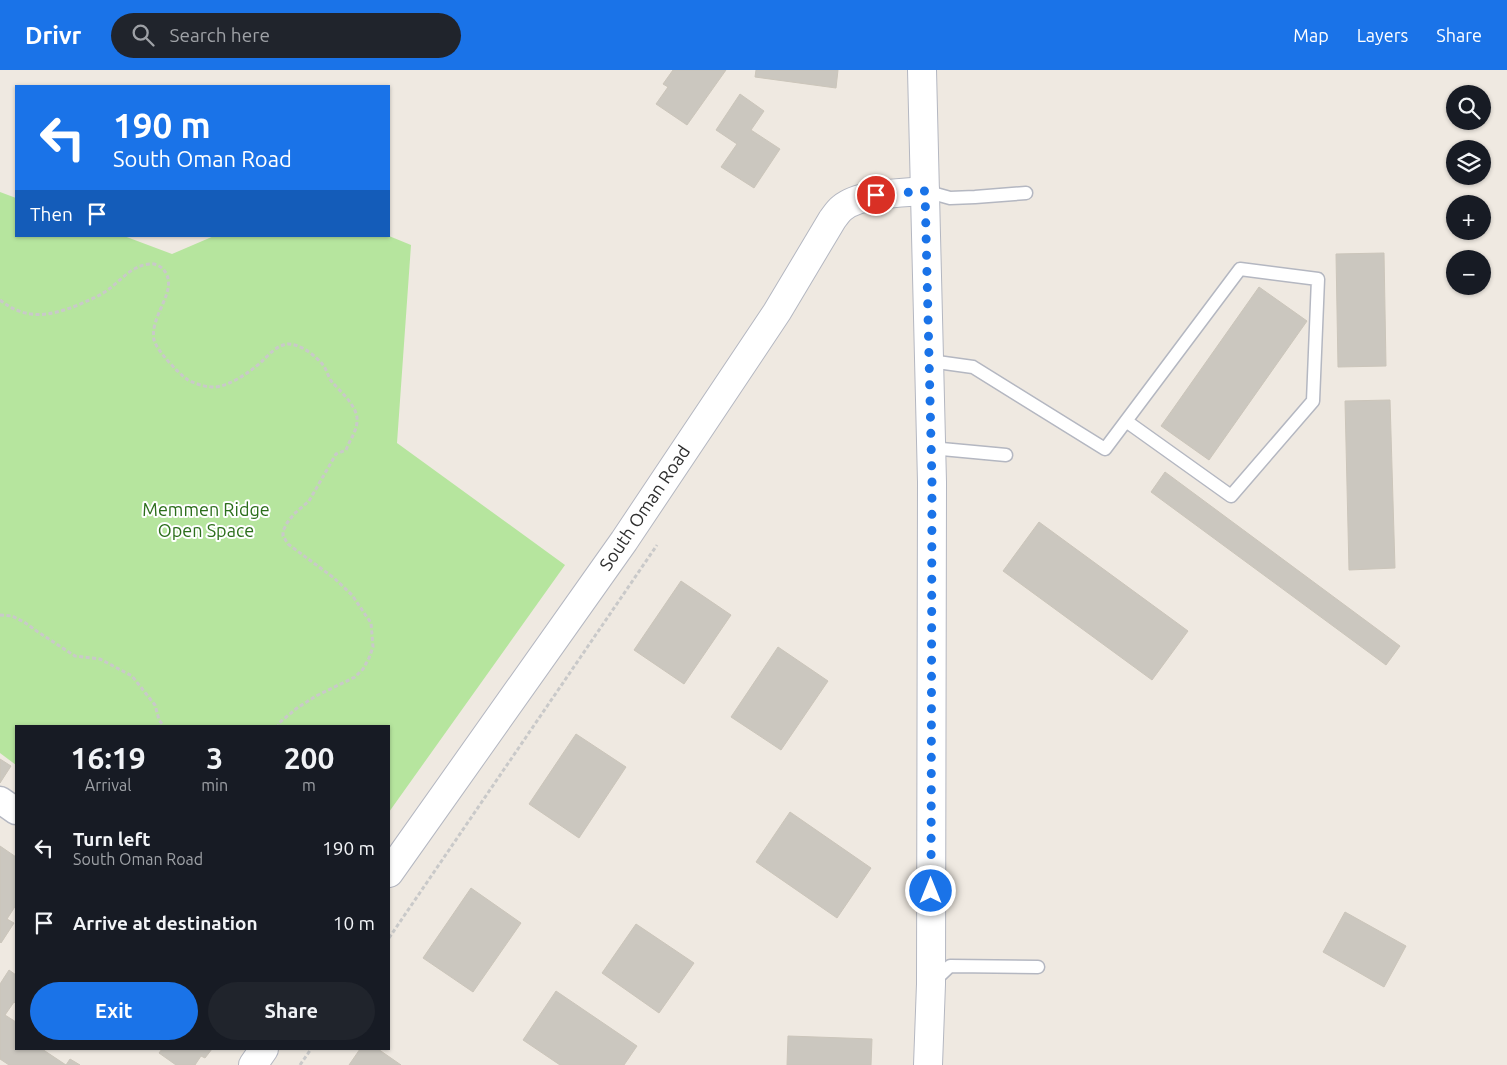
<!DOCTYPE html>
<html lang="en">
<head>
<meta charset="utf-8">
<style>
	body { margin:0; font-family:Ubuntu,sans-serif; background:#20242c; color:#f1f3f6; height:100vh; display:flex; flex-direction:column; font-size:19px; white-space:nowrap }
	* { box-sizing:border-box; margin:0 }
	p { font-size:16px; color:#9ea1a6 }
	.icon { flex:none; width:28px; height:28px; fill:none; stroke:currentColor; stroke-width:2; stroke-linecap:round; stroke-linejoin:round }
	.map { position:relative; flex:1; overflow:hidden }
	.details { position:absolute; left:15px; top:655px; width:375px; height:325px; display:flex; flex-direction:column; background:#171b24; border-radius:0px; box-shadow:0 1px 4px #0004 }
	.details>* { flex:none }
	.guide { position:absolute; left:15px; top:15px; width:375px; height:152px; border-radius:0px; box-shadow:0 1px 4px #0004; background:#1a73e8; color:#fff; overflow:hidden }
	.buttons { position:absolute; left:1446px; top:15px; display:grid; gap:10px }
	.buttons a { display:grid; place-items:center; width:45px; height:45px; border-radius:50%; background:#171b24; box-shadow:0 1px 4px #0004; font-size:25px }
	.pin { position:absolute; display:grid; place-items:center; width:42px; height:42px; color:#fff; margin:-21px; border:2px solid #fff; border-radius:50%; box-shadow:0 1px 5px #0007 }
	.me { position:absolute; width:55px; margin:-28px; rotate:0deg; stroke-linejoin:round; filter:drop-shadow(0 0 4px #0008) }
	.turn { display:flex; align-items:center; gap:18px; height:105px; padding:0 15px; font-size:22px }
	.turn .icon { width:65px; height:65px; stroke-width:2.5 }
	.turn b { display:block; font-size:35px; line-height:42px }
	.then { display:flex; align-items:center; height:48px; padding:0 15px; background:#0003; gap:10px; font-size:19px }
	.eta { display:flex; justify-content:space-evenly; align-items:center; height:85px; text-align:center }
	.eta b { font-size:30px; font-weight:600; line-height:35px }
	.button { display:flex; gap:10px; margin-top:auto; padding:10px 15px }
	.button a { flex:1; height:58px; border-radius:30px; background:#1a73e8; color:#fff; font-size:20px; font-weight:600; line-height:58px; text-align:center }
	.button a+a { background:#20242c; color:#f1f3f6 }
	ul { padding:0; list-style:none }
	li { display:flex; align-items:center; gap:15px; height:75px; padding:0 15px }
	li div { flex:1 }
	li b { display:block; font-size:19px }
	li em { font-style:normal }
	header { display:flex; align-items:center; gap:30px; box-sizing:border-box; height:70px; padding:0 25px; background:#1a73e8; color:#fff }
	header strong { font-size:24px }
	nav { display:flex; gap:28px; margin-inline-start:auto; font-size:18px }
	.search { width:350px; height:45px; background:#20242c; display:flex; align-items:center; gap:12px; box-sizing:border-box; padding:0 18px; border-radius:28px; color:#9ea1a6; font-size:19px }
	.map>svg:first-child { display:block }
	.green { fill:#b6e59e }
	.building { fill:#cbc7bf; stroke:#cbc5ba }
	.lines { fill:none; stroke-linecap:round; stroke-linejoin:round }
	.lane-casing { stroke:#b4b7c1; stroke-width:15 }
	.street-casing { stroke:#b4b7c1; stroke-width:29 }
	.secondary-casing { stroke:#b4b7c1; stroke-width:30 }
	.path { stroke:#c9c9c9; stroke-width:3; stroke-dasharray:4 2.5; stroke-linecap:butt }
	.lane { stroke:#fff; stroke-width:12 }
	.street { stroke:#fff; stroke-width:26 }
	.secondary { stroke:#fff; stroke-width:28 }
	.route { stroke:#1a73e8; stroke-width:9; stroke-dasharray:0 16.2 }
	.labels { text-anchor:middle; stroke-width:4; stroke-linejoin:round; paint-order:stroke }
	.street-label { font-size:18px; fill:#2e2e2e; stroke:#fff }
	.park-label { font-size:18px; fill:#2c6e1b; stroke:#fff }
</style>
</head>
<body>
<header>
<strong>Drivr</strong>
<div class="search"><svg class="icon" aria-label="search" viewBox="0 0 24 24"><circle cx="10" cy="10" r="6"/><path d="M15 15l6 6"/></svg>Search here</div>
<nav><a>Map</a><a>Layers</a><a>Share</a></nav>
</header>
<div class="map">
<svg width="1507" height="995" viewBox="0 0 1507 995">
	<rect width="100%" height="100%" fill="#efe9e1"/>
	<polygon class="green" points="0,122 16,128 16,166 124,166 172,184 214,166 389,166 411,175 397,373 565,495 389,742 389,656 16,656 16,695 0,683"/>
	<g class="building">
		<polygon points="673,0 726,0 687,55 656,34 668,17 663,14"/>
		<polygon points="756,0 838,0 836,18 755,7"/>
		<polygon points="740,24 764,41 751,60 780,79 754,118 721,97 737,74 716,60"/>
		<polygon points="1384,183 1386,296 1338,297 1336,184"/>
		<polygon points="1259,217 1307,251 1209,390 1161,356"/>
		<polygon points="1390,330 1395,498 1349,500 1345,331"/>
		<polygon points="1165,402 1400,576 1386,595 1151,422"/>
		<polygon points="1039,452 1188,561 1152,610 1003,501"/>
		<polygon points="681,511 731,545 684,614 634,580"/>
		<polygon points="778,577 828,611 781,680 731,647"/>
		<polygon points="576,664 626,697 579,768 529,734"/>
		<polygon points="0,689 11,696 0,713"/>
		<polygon points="790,742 871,798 837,848 756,792"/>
		<polygon points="0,776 16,787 16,835 7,849 14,853 1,873 0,872"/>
		<polygon points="471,818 521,853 473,922 423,888"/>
		<polygon points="1345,842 1406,876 1384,917 1323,882"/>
		<polygon points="636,854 694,893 659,943 602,903"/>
		<polygon points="9,900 16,905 16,934 14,932 5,945 16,952 16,979 42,979 66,995 70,989 80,995 9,995 0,989 0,914"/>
		<polygon points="556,921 637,976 624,995 560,995 523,970"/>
		<polygon points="788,966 872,969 871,995 787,995"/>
		<polygon points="162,979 212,979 205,988 201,986 195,995 176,995 159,983"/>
		<polygon points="360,979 378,979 401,995 349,995"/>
	</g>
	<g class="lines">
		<g class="lane-casing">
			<g id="lane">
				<polyline points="925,121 950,128 975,127 1026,123"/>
				<polyline points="930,291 973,297 1105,379 1240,199 1318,209 1313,331 1231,426 1126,351"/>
				<polyline points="931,378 1006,385"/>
				<polyline points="933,912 950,896 1038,897"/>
			</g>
		</g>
		<g class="street-casing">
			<polyline id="street" points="0,730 16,741"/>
		</g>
		<g class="secondary-casing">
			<g id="secondary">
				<polyline points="922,0 932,412 931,914 928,995"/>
				<path d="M389 803 624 471 777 242 832 150C835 146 838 141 842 138 860 123 902 123 925 121"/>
				<polyline points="253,995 264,979"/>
			</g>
		</g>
		<g class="path">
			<path d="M0 230C26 251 50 246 78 235 89 230 100 226 109 219 121 210 133 195 150 194 154 193 160 196 163 199 181 219 149 245 154 270 157 281 179 304 188 310 196 314 205 317 214 317 228 317 250 302 260 293 268 286 276 275 288 274 300 274 315 285 323 295 327 300 328 307 332 312 340 321 356 335 357 348 358 360 350 369 346 380L336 384 309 431 294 444 287 453 283 461V466L288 474 334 508 352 525 371 553 373 577 369 588 363 599 355 607 316 626 297 638 279 653 278 656"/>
			<polyline points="0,545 12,546 24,552 38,562 75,586 100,589 132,606 155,635 159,650 164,656"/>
			<polyline points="389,868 657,475"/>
			<polyline points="300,995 311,979"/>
		</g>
		<use href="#lane" class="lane"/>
		<use href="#street" class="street"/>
		<use href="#secondary" class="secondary"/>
	</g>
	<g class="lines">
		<polyline class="route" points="876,125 925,121 932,412 931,821"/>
	</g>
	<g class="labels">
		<g class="street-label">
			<text transform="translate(645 438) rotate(-56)" y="6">South Oman Road</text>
		</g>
		<g class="park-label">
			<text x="206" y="446">Memmen Ridge<tspan x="206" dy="21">Open Space</tspan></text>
		</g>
	</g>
</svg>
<div class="buttons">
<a><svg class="icon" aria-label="search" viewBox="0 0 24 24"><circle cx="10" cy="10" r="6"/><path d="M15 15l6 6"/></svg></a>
<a><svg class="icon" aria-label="layers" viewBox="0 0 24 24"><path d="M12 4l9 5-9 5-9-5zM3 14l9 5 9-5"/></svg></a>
<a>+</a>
<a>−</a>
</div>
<div class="pin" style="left:876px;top:125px;background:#d93025"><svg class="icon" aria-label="arrive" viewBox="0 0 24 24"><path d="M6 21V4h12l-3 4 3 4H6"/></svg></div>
<svg class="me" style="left:931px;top:821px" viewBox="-20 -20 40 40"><circle r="17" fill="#1a73e8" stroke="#fff" stroke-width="3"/><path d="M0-11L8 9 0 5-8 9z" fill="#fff"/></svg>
<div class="guide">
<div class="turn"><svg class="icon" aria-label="left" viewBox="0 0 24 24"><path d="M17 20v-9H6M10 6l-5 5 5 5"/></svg><div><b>190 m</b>South Oman Road</div></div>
<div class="then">Then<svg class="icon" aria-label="arrive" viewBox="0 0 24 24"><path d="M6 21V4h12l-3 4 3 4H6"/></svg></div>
</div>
<section class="details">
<div class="eta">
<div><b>16:19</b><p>Arrival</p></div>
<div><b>3</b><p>min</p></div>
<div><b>200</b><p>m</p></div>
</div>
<ul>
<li><svg class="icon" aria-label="left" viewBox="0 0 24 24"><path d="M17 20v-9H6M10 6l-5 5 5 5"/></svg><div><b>Turn left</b><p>South Oman Road</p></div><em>190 m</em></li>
<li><svg class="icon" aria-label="arrive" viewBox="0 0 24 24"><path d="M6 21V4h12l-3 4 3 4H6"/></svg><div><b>Arrive at destination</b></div><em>10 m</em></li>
</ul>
<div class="button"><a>Exit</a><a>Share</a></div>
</section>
</div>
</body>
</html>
